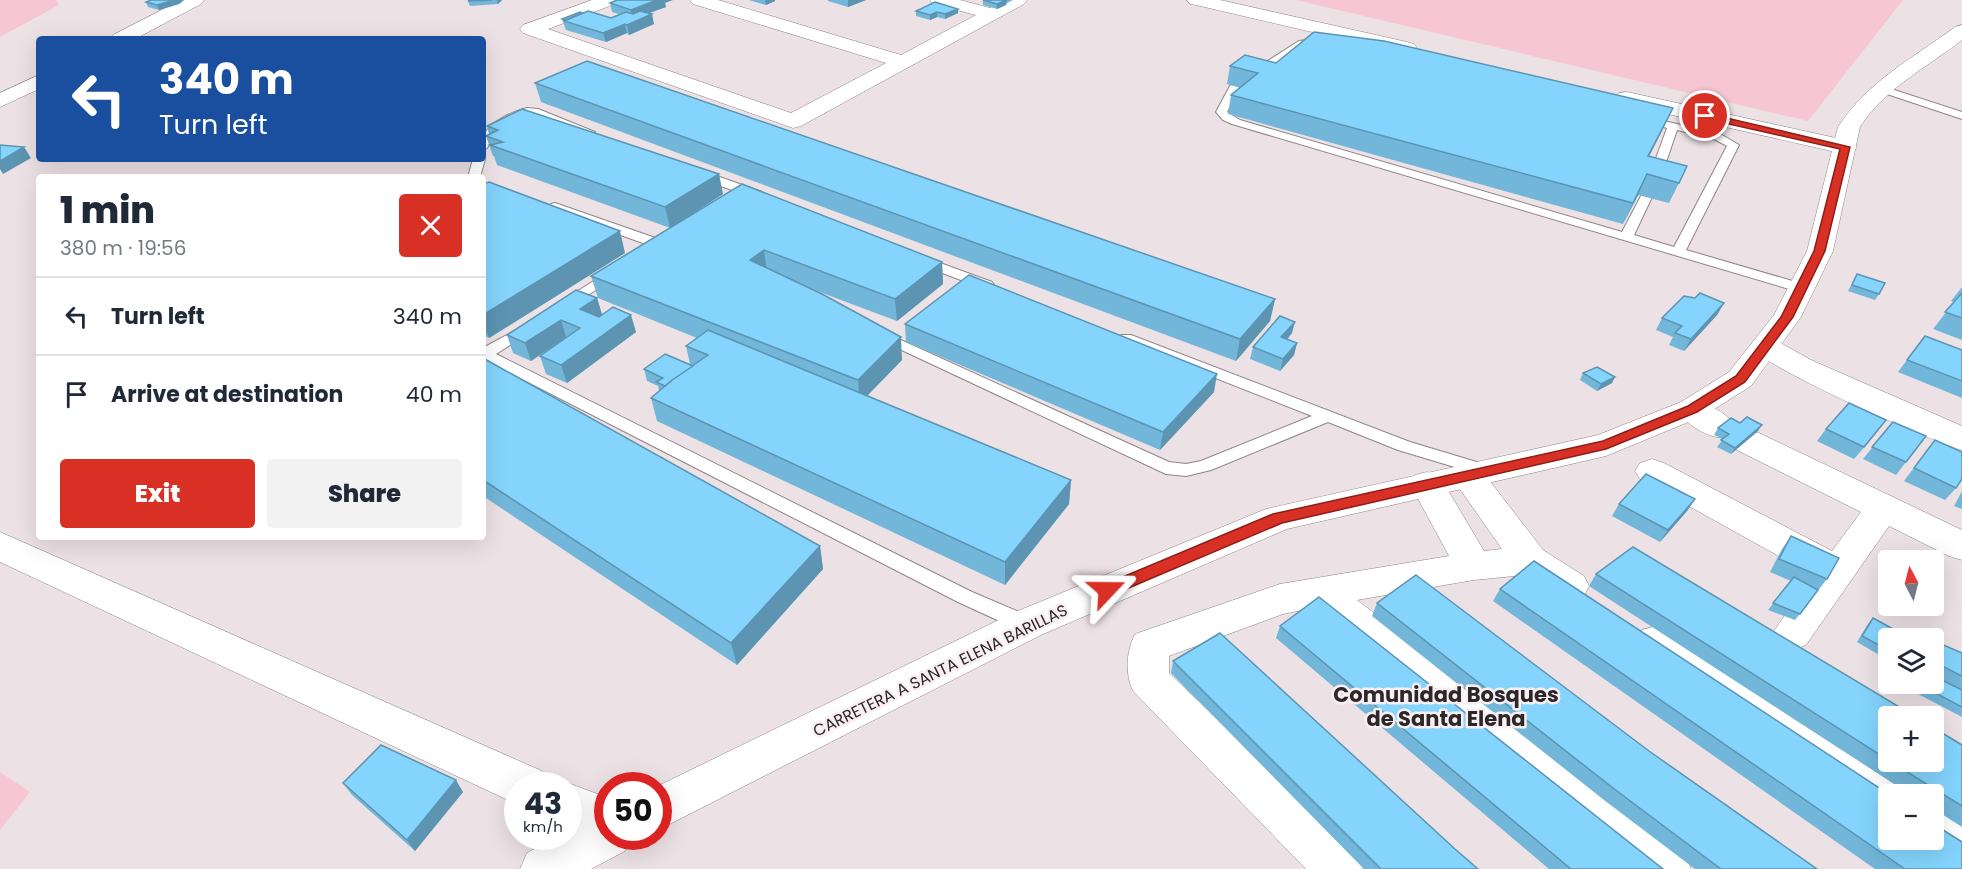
<!DOCTYPE html>
<html lang="en">
<head>
<meta charset="utf-8">
<style>
	body { margin:0; font-family:Poppins,sans-serif; background:#f2f2f3; color:#1f2937; height:100vh; display:flex; flex-direction:column; font-size:22px; white-space:nowrap }
	* { box-sizing:border-box; margin:0 }
	p { font-size:20px; color:#747a83 }
	.icon { flex:none; width:33px; height:33px; fill:none; stroke:currentColor; stroke-width:2; stroke-linecap:round; stroke-linejoin:round }
	.map { position:relative; flex:1; overflow:hidden }
	.details { position:absolute; left:36px; top:174px; width:450px; height:366px; display:flex; flex-direction:column; background:#fff; border-radius:6px; box-shadow:0 6px 24px #0002 }
	.details>* { flex:none }
	.hud { position:absolute; left:36px; top:36px; width:450px; height:126px; border-radius:6px; box-shadow:0 6px 24px #0002; background:#1a4fa0; color:#fff; overflow:hidden }
	.needle { width:39px; rotate:353deg }
	.tools { position:absolute; left:1878px; top:550px; display:grid; gap:12px }
	.tools a { display:grid; place-items:center; width:66px; height:66px; border-radius:6px; background:#fff; box-shadow:0 6px 24px #0002; font-size:30px }
	.speed { position:absolute; left:504px; top:772px; display:flex; gap:12px; font-size:30px; font-weight:700; text-align:center }
	.speed>* { display:grid; place-content:center; width:78px; height:78px; border-radius:50%; background:#fff; box-shadow:0 6px 24px #0002; line-height:1 }
	.speed small { font-size:15px; font-weight:400 }
	.speed .limit { border:9px solid #d22; background:#fff; color:#111 }
	.pin { position:absolute; display:grid; place-items:center; width:51px; height:51px; color:#fff; margin:-26px; border:3px solid #fff; border-radius:50%; box-shadow:0 2px 6px #0007 }
	.me { position:absolute; width:66px; margin:-33px; rotate:67deg; stroke-linejoin:round; filter:drop-shadow(0 0 4px #0008) }
	.turn { display:flex; align-items:center; gap:21px; height:126px; padding:0 24px; font-size:27px }
	.turn .icon { width:78px; height:78px; stroke-width:2.5 }
	.turn b { display:block; font-size:42px; line-height:51px }
	.round { display:grid; place-items:center; flex:none; width:63px; height:63px; border-radius:6px; background:#f2f2f3 }
	.headline { display:flex; align-items:center; justify-content:space-between; height:102px; padding:0 24px }
	h1 { font-size:36px; font-weight:800; line-height:45px }
	.action { display:flex; gap:12px; margin-top:auto; padding:12px 24px }
	.action a { flex:1; height:69px; border-radius:6px; background:#d93025; color:#fff; font-size:24px; font-weight:800; line-height:69px; text-align:center }
	.action a+a { background:#f2f2f3; color:#1f2937 }
	ul { padding:0; list-style:none }
	li { display:flex; align-items:center; gap:18px; height:78px; padding:0 24px; border-top:2px solid #e0e1e3 }
	li div { flex:1 }
	li b { display:block; font-size:22px }
	li em { font-style:normal }
	.map>svg:first-child { display:block }
	.green { fill:#f6c6d4 }
	.lines { fill:none; stroke-linecap:round; stroke-linejoin:round }
	.lane-casing { stroke:#8f8587; stroke-width:2 }
	.street-casing { stroke:#8f8587; stroke-width:1 }
	.secondary-casing { stroke:#8f8587; stroke-width:1 }
	.lane { fill:#fff; fill-rule:evenodd }
	.street { fill:#fff; fill-rule:evenodd }
	.secondary { fill:#fff; fill-rule:evenodd }
	.wall { fill:#72b6da }
	.shaded-wall { fill:#5c94b1 }
	.building { fill:#84d4fd; stroke:#5c94b1; stroke-width:1.5 }
	.route { fill:#d93025; stroke:#8d1f18; stroke-width:1.5 }
	.labels { text-anchor:middle; stroke-width:5; stroke-linejoin:round; paint-order:stroke }
	.street-label { font-size:16px; fill:#2c2829; stroke:#f9eef1 }
	.near-neighbourhood-label { font-size:21px; font-weight:bold; fill:#2c2829; stroke:#f9eef1 }
</style>
</head>
<body>
<div class="map">
<svg width="1962" height="869" viewBox="0 0 1962 869">
	<rect width="100%" height="100%" fill="#ece1e4"/>
	<g class="green">
		<polygon points="0,0 56,0 59,5 0,37"/>
		<polygon points="1296,0 1903,0 1808,121"/>
		<polygon points="0,772 30,792 0,830"/>
	</g>
	<g class="lines">
		<g class="lane-casing">
			<g id="lane">
				<polygon points="1315,39 1318,40 1318,44 1304,46 1258,75 1249,73 1299,41"/>
				<polygon points="1235,83 1240,86 1227,112 1240,120 1622,232 1642,194 1650,194 1652,197 1634,235 1674,247 1727,146 1714,139 1677,130 1660,180 1658,183 1650,183 1648,180 1667,128 1638,119 1644,116 1722,135 1739,145 1686,250 1806,285 1808,288 1806,291 1796,291 1232,124 1223,120 1216,112 1230,86"/>
				<polygon points="1882,86 1962,112 1962,119 1878,91 1877,89"/>
				<path d="M527 108 538 109 595 132 589 135 585 134 533 114C511 116 497 131 487 148L483 149V135C494 120 509 113 527 108Z"/>
				<polygon points="483,156 485,159 480,177 468,177 473,159 483,159"/>
				<polygon points="700,170 762,192 764,195 762,198 754,198 696,177 694,174"/>
				<polygon points="555,203 664,241 666,244 664,247 654,247 551,210 549,207 551,204"/>
				<polygon points="921,256 992,282 994,285 992,288 982,288 916,263 914,260"/>
				<polygon points="613,269 620,273 618,276 569,307 559,307 557,304"/>
				<polygon points="527,324 534,328 532,331 496,354 972,592 1033,618 1036,624 1033,630 1026,632 1019,630 958,602 483,359 483,348"/>
				<polygon points="881,331 1169,462 1186,464 1201,461 1312,416 1121,341 1119,338 1121,335 1131,335 1410,442 1490,466 1493,470 1490,474 1478,474 1398,450 1328,422 1211,470 1186,476 1166,474 876,338 874,335"/>
			</g>
		</g>
		<g class="street-casing">
			<g id="street">
				<polygon points="181,0 204,0 201,4 135,39 110,39 113,35"/>
				<polygon points="592,0 618,0 615,4 548,29 791,113 886,63 693,4 690,0 718,0 901,55 976,15 933,4 930,0 960,0 990,8 1004,0 1027,0 1024,4 801,126 793,128 523,33 520,29 523,25"/>
				<polygon points="1187,0 1220,0 1407,42 1414,44 1417,48 1414,52 1407,54 1196,5 1190,4"/>
				<polygon points="39,75 39,89 0,107 0,93"/>
				<polygon points="1627,92 1845,140 1853,142 1857,147 1853,152 1845,154 1619,103 1616,98 1619,93"/>
				<path d="M1766 338 1777 341 1811 360 1962 426V450C1931 441 1765 368 1751 347L1755 341Z"/>
				<path d="M1692 399C1708 403 1729 414 1738 429L1736 433 1747 430 1759 433 1962 530V560L1949 556 1889 526 1806 645 1792 650 1778 645 1772 634 1813 575 1640 479 1635 471 1640 463 1652 459 1664 463 1832 551 1861 512 1735 449 1730 441 1733 437C1713 442 1687 426 1676 409L1681 402Z"/>
				<path d="M1467 463 1479 467 1543 550 1584 576 1589 586 1584 596 1570 601 1556 596 1524 575 1474 580 1357 600 1684 853 1691 869H1630L1312 608 1283 614 1169 656V673L1356 853 1363 869H1306L1133 691C1125 674 1126 652 1135 634L1280 584 1449 556 1410 484 1415 475 1427 472 1439 475 1484 551 1502 549 1450 475 1455 467Z"/>
				<polygon points="0,532 542,771 549,786 518,786 518,803 510,801 0,562"/>
				<polygon points="1656,626 1670,630 1910,780 1917,795 1888,795 1888,814 1878,810 1642,654 1636,642 1642,630"/>
				<polygon points="568,783 608,798 608,837 620,837 608,842 568,826 568,786 560,786"/>
				<polygon points="1934,798 1962,812 1962,861 1945,855 1924,840 1934,840"/>
			</g>
		</g>
		<g class="secondary-casing">
			<g id="secondary">
				<path d="M1962 25V40C1926 68 1885 88 1860 127L1833 251 1801 317 1751 386 1703 416 1606 456 1287 529 1041 635 658 830V786L1013 613 1266 509 1598 435 1681 402 1729 372 1774 315 1807 251 1838 127C1869 80 1912 59 1955 27Z"/>
				<polygon points="608,813 608,837 631,837 625,851 591,869 520,869 527,853 557,837 568,837 568,831"/>
			</g>
		</g>
		<use href="#lane" class="lane"/>
		<use href="#street" class="street"/>
		<use href="#secondary" class="secondary"/>
	</g>
	<g class="wall">
		<polygon points="151,0 184,0 179,4 159,10 148,7 146,2"/>
		<polygon points="470,0 502,0 498,4 470,6 468,1"/>
		<polygon points="749,0 775,0 775,1 766,5"/>
		<polygon points="828,0 866,0 848,7 828,1"/>
		<polygon points="983,0 1013,0 1007,3 1006,5 997,9 983,5"/>
		<polygon points="610,3 665,3 666,7 648,13 654,24 629,35 627,33 606,42 566,30 562,19 611,18 619,14 612,12"/>
		<polygon points="916,11 958,13 945,19 937,17 930,20 916,16"/>
		<polygon points="1276,63 1673,108 1649,156 1679,183 1669,203 1638,195 1623,224 1228,114 1231,95 1240,88 1227,84 1230,66"/>
		<polygon points="535,83 1275,299 1270,321 1236,361 541,102"/>
		<polygon points="487,126 723,194 670,228 497,165 494,156 493,156 486,136 489,134"/>
		<polygon points="483,184 625,253 489,338 483,335"/>
		<polygon points="742,184 942,262 943,284 897,321 801,285 902,360 867,396 1071,480 1069,504 1005,585 657,421 651,398 659,391 658,386 647,381 644,369 690,364 686,346 697,338 598,298 591,276"/>
		<polygon points="1857,274 1879,294 1875,300 1848,291"/>
		<polygon points="1962,287 1962,340 1933,329 1954,302 1951,301"/>
		<polygon points="597,298 602,314 636,332 567,383 546,374 540,356 567,337 531,361 513,353 507,335"/>
		<polygon points="1695,298 1724,303 1717,315 1684,351 1669,345 1673,337 1656,330 1662,318"/>
		<polygon points="905,324 1214,392 1160,450 906,342"/>
		<polygon points="1292,333 1287,340 1297,343 1294,355 1280,371 1250,359 1253,347"/>
		<polygon points="1925,336 1962,350 1962,398 1898,372"/>
		<polygon points="483,358 820,546 823,569 737,665 483,496"/>
		<polygon points="1583,373 1612,383 1597,391 1580,380"/>
		<polygon points="1893,422 1926,436 1896,475 1863,459"/>
		<polygon points="1718,428 1758,431 1731,454 1717,447 1723,439 1714,435"/>
		<polygon points="1826,429 1877,432 1854,459 1817,441"/>
		<polygon points="1935,440 1956,488 1945,500 1904,481"/>
		<polygon points="1962,491 1962,509 1954,506"/>
		<polygon points="1695,499 1687,511 1660,542 1612,516 1619,504"/>
		<polygon points="1791,536 1827,579 1795,620 1768,610 1791,581 1770,572 1782,549"/>
		<polygon points="1596,574 1888,717 1888,762 1934,762 1962,745 1962,827 1934,809 1934,795 1911,795 1589,586"/>
		<polygon points="1500,589 1962,869 1875,869 1493,601"/>
		<polygon points="1377,603 1817,869 1695,869 1604,800 1372,616"/>
		<polygon points="1873,618 1888,639 1888,660 1857,642 1868,624"/>
		<polygon points="1280,626 1663,869 1549,869 1276,638"/>
		<polygon points="1934,641 1962,653 1962,717 1899,684 1934,684"/>
		<polygon points="1173,661 1478,869 1364,869 1171,673"/>
		<polygon points="1888,669 1888,678 1885,676"/>
		<polygon points="343,783 463,792 415,851 352,795"/>
	</g>
	<g class="shaded-wall">
		<polygon points="174,0 184,0 179,4 159,10 157,5"/>
		<polygon points="497,0 502,0 498,4"/>
		<polygon points="657,0 673,0 665,3 666,7 633,19 631,10"/>
		<polygon points="765,0 775,0 775,1 766,5"/>
		<polygon points="848,0 866,0 848,7"/>
		<polygon points="1007,0 1006,5 997,9 997,4"/>
		<polygon points="958,9 958,13 945,19 945,14"/>
		<polygon points="937,12 937,17 930,20 930,15"/>
		<polygon points="652,14 654,24 629,35 627,25"/>
		<polygon points="625,24 627,33 606,42 603,33"/>
		<polygon points="1673,108 1664,127 1639,176 1648,156"/>
		<polygon points="24,147 31,158 3,174 0,169 0,161"/>
		<polygon points="719,174 723,194 670,228 665,207"/>
		<polygon points="1647,174 1638,195 1623,224 1633,203"/>
		<polygon points="620,231 625,253 489,338 483,322 483,315"/>
		<polygon points="764,250 767,272 750,260"/>
		<polygon points="942,262 943,284 897,321 895,299"/>
		<polygon points="597,298 602,315 586,327 580,309"/>
		<polygon points="1275,299 1270,321 1236,361 1240,339"/>
		<polygon points="1724,303 1717,315 1684,351 1691,339"/>
		<polygon points="631,315 636,332 567,383 561,365"/>
		<polygon points="561,320 566,337 531,361 525,343"/>
		<polygon points="1295,322 1292,333 1278,349 1281,337"/>
		<polygon points="901,337 902,360 860,403 858,380"/>
		<polygon points="1297,343 1294,355 1280,371 1283,359"/>
		<polygon points="1217,374 1214,392 1160,450 1163,432"/>
		<polygon points="1615,377 1612,383 1597,391 1601,384"/>
		<polygon points="1886,420 1877,432 1854,459 1864,447"/>
		<polygon points="1762,425 1758,431 1731,454 1735,448"/>
		<polygon points="1071,480 1069,504 1005,585 1005,562"/>
		<polygon points="1695,499 1687,511 1660,542 1668,530"/>
		<polygon points="820,546 823,569 737,665 731,643"/>
		<polygon points="456,780 463,792 415,851 407,840"/>
	</g>
	<g class="building">
		<polygon points="151,0 174,0 157,5 146,2"/>
		<polygon points="470,0 492,0 468,1"/>
		<polygon points="617,0 657,0 631,10 610,3"/>
		<polygon points="983,0 1007,0 997,4"/>
		<polygon points="935,2 958,9 945,14 937,12 930,15 916,11"/>
		<polygon points="588,11 611,18 626,12 633,14 640,11 652,14 627,25 625,24 603,33 564,21"/>
		<polygon points="580,12 582,13 565,20 562,19"/>
		<polygon points="1314,32 1384,41 1673,108 1648,156 1687,166 1679,183 1647,174 1633,203 1231,95 1258,73 1230,66 1245,55 1276,63"/>
		<polygon points="587,61 1275,299 1240,339 535,83"/>
		<polygon points="522,109 719,174 665,207 490,145 503,142 486,136 498,130 487,126"/>
		<polygon points="0,145 24,147 0,161"/>
		<polygon points="489,182 620,231 483,315 483,184"/>
		<polygon points="742,184 942,262 895,299 764,250 750,260 822,294 901,337 858,380 591,276"/>
		<polygon points="1857,274 1885,283 1879,294 1852,285"/>
		<polygon points="969,275 1217,374 1163,432 905,324"/>
		<polygon points="576,290 597,298 580,309 599,317 613,307 631,315 561,365 540,356 580,328 561,320 525,343 507,335"/>
		<polygon points="1700,293 1724,303 1691,339 1675,333 1682,326 1662,318 1684,296 1695,298"/>
		<polygon points="1962,293 1962,318 1945,312"/>
		<polygon points="1280,316 1295,322 1281,337 1297,343 1283,359 1253,347"/>
		<polygon points="708,330 1071,480 1005,562 651,398 672,380 708,355 686,346"/>
		<polygon points="1925,336 1962,350 1962,381 1907,360"/>
		<polygon points="665,354 693,366 672,380 665,386 656,382 663,378 644,369"/>
		<polygon points="483,358 820,546 731,643 483,480"/>
		<polygon points="1597,367 1615,377 1601,384 1583,373"/>
		<polygon points="1849,403 1886,420 1864,447 1826,429"/>
		<polygon points="1747,417 1762,425 1735,448 1721,440 1729,434 1718,428 1731,418 1740,423"/>
		<polygon points="1893,422 1926,436 1906,462 1872,447"/>
		<polygon points="1935,440 1962,452 1962,479 1956,488 1914,468"/>
		<polygon points="1646,474 1695,499 1668,530 1619,504"/>
		<polygon points="1791,536 1839,558 1827,579 1779,559"/>
		<polygon points="1633,547 1916,717 1888,717 1888,760 1596,574"/>
		<polygon points="1534,561 1890,795 1888,795 1888,840 1934,840 1934,824 1962,842 1962,869 1905,869 1500,589"/>
		<polygon points="1416,575 1649,751 1817,869 1721,869 1613,788 1377,603"/>
		<polygon points="1794,577 1818,590 1800,614 1773,603"/>
		<polygon points="1319,597 1663,869 1571,869 1280,626"/>
		<polygon points="1873,618 1908,637 1907,639 1888,639 1888,650 1862,636"/>
		<polygon points="1220,633 1455,849 1478,869 1381,869 1173,661"/>
		<polygon points="1920,635 1929,639 1918,639"/>
		<polygon points="1934,641 1962,653 1962,676 1934,662"/>
		<polygon points="1934,676 1962,690 1962,707 1918,684 1934,684"/>
		<polygon points="1934,728 1962,745 1962,806 1891,762 1934,762"/>
		<polygon points="381,745 456,780 407,840 343,783"/>
	</g>
	<polygon class="route" points="1705,113 1850,147 1825,251 1793,317 1745,382 1697,412 1606,449 1282,523 1112,595 1107,597 1101,595 1099,590 1101,586 1273,514 1603,441 1688,406 1736,376 1781,317 1814,251 1840,149 1702,118 1702,114"/>
	<g class="labels">
		<g class="street-label">
			<text transform="translate(940 670) rotate(-26)" y="6">CARRETERA A SANTA ELENA BARILLAS</text>
		</g>
		<g class="near-neighbourhood-label">
			<text x="1446" y="702">Comunidad Bosques<tspan x="1446" dy="24">de Santa Elena</tspan></text>
		</g>
	</g>
</svg>
<div class="tools">
<a><svg class="needle" viewBox="-14 -14 28 28"><path d="M0-13l5 13h-10z" fill="#e53935"/><path d="M0 13l5-13h-10z" fill="#747a83"/></svg></a>
<a><svg class="icon" aria-label="layers" viewBox="0 0 24 24"><path d="M12 4l9 5-9 5-9-5zM3 14l9 5 9-5"/></svg></a>
<a>+</a>
<a>−</a>
</div>
<div class="speed"><div>43<small>km/h</small></div><div class="limit">50</div></div>
<div class="pin" style="left:1705px;top:116px;background:#d93025"><svg class="icon" aria-label="arrive" viewBox="0 0 24 24"><path d="M6 21V4h12l-3 4 3 4H6"/></svg></div>
<svg class="me" style="left:1107px;top:590px" viewBox="-20 -20 40 40"><path d="M0-17L14 15 0 8-14 15z" fill="#d93025" stroke="#fff" stroke-width="4"/></svg>
<div class="hud">
<div class="turn"><svg class="icon" aria-label="left" viewBox="0 0 24 24"><path d="M17 20v-9H6M10 6l-5 5 5 5"/></svg><div><b>340 m</b>Turn left</div></div>
</div>
<section class="details">
<div class="headline"><div><h1>1 min</h1><p>380 m · 19:56</p></div><a class="round" style="background:#d93025;color:#fff"><svg class="icon" aria-label="close" viewBox="0 0 24 24"><path d="M6 6l12 12M18 6L6 18"/></svg></a></div>
<ul>
<li><svg class="icon" aria-label="left" viewBox="0 0 24 24"><path d="M17 20v-9H6M10 6l-5 5 5 5"/></svg><div><b>Turn left</b></div><em>340 m</em></li>
<li><svg class="icon" aria-label="arrive" viewBox="0 0 24 24"><path d="M6 21V4h12l-3 4 3 4H6"/></svg><div><b>Arrive at destination</b></div><em>40 m</em></li>
</ul>
<div class="action"><a>Exit</a><a>Share</a></div>
</section>
</div>
</body>
</html>
